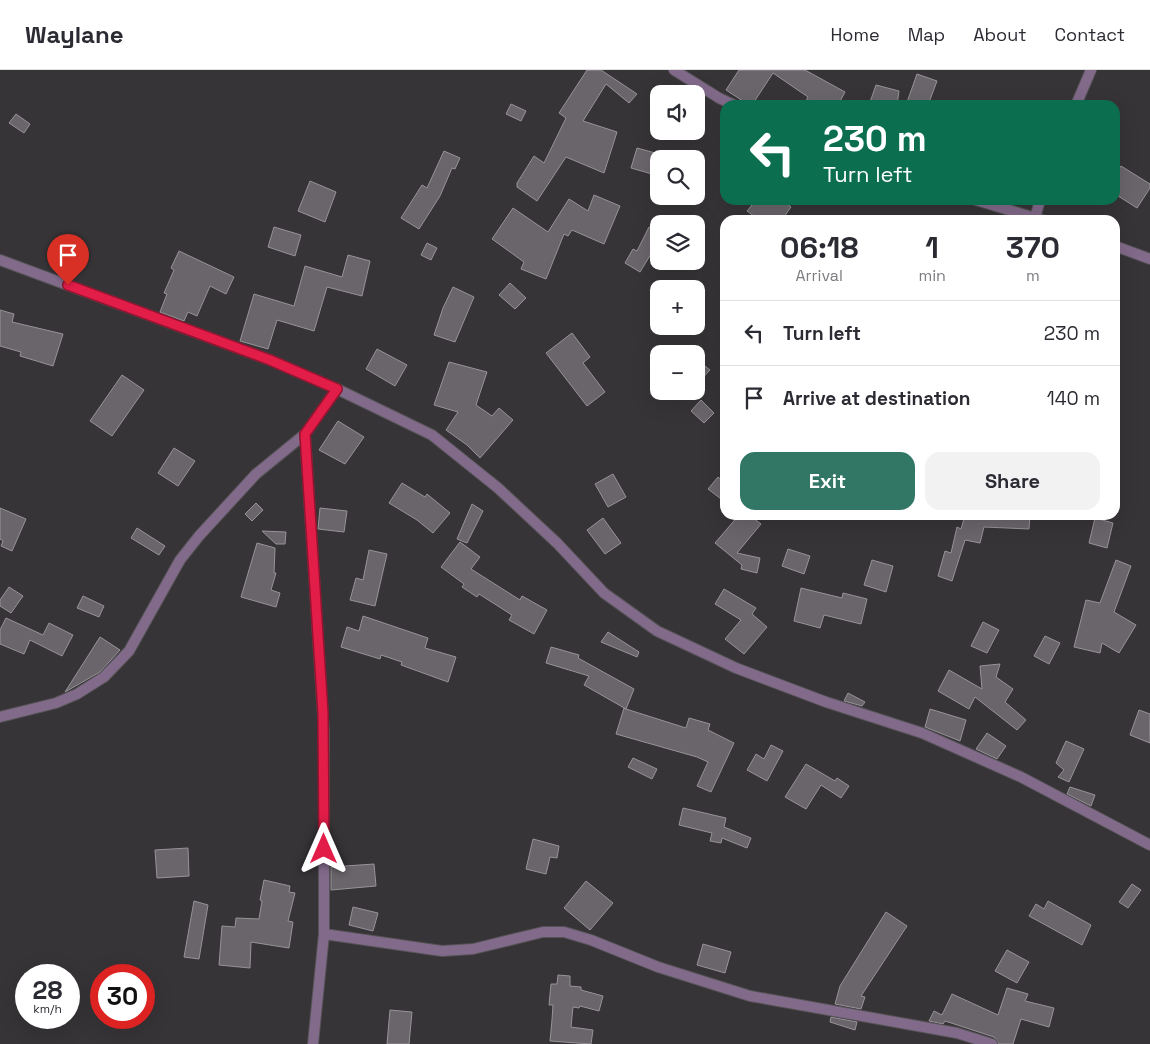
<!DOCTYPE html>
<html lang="en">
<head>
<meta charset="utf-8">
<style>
	body { margin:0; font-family:"Space Grotesk",sans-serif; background:#f2f2f3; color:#2b2b33; height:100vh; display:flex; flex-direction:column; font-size:19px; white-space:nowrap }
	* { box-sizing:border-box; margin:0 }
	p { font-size:16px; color:#7c7c81 }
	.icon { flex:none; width:28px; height:28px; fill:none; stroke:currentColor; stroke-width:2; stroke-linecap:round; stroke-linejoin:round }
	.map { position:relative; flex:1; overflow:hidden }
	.sheet { position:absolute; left:720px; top:145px; width:400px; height:305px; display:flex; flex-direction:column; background:#fff; border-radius:15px; box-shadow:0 5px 20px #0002 }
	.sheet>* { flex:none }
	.guide { position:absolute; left:720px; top:30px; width:400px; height:105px; border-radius:15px; box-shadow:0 5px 20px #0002; background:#0b6e4f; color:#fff; overflow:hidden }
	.fabs { position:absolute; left:650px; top:15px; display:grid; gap:10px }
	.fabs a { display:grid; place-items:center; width:55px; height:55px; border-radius:10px; background:#fff; box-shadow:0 5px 20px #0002; font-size:25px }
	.speed { position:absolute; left:15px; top:894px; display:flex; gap:10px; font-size:25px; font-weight:700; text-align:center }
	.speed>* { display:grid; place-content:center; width:65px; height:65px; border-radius:50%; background:#fff; box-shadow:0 5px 20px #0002; line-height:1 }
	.speed small { font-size:12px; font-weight:400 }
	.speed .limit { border:8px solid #d22; background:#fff; color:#111 }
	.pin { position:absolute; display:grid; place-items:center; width:42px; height:42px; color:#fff; margin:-51px -21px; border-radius:50% 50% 50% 0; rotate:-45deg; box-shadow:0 0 5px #0007 }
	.pin .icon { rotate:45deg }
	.me { position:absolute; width:55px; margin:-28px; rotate:0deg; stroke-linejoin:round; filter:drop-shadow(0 0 4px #0008) }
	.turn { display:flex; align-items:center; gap:18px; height:105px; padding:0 20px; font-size:22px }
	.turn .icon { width:65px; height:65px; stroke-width:2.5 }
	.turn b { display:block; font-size:35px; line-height:42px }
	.eta { display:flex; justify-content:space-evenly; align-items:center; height:85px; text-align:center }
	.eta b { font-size:30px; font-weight:800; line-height:35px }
	.action { display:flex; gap:10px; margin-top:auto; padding:10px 20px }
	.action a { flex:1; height:58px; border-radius:15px; background:#327766; color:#fff; font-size:20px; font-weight:800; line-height:58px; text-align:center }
	.action a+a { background:#f2f2f3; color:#2b2b33 }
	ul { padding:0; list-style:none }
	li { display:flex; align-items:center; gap:15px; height:65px; padding:0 20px; border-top:1px solid #e1e1e2 }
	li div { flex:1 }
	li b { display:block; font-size:19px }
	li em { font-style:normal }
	header { display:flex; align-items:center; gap:30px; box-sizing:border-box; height:70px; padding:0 25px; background:#fff; border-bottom:1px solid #e1e1e2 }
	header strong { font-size:24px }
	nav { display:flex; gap:28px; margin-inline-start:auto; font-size:18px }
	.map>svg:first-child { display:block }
	.building { fill:#69656a; stroke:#979398 }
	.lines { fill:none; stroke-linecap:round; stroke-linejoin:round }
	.street-casing { stroke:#555356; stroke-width:12 }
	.street { stroke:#826a8a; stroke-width:10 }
	.route-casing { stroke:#92132f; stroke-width:12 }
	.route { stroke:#e11d48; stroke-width:9 }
</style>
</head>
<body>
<header>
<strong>Waylane</strong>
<nav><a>Home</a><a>Map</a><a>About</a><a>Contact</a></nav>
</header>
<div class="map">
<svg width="1150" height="974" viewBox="0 0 1150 974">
	<rect width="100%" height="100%" fill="#373438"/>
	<g class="building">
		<polygon points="587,0 601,0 637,24 629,33 606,14 583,51 617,62 604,103 566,87 537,131 517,117 517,113 534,86 544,93 566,48 559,43"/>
		<polygon points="739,0 805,0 845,22 838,35 804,35 808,27 773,3 752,35 749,35 726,20"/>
		<polygon points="917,4 937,11 928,35 906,35"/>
		<polygon points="876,15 899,21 897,35 869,35"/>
		<polygon points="511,34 526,41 521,51 506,44"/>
		<polygon points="16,44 30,54 24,63 9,53"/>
		<polygon points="637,78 659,84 659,106 631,98"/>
		<polygon points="444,81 460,88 455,99 452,98 440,126 419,159 401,148 422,115 427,118"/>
		<polygon points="1121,96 1150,114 1150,118 1137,138 1115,124 1115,106"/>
		<polygon points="310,111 336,122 325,152 298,141"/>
		<polygon points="594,125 620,136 604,174 572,160 568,166 564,164 546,209 521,199 524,192 492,169 513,138 548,162 569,129 588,141"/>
		<polygon points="756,130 782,130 791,137 782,150 759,150 747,141"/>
		<polygon points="274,157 301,165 295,186 268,177"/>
		<polygon points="649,157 659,162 659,171 640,202 625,193 633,179 637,181"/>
		<polygon points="427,173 437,178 431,190 421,185"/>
		<polygon points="179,181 234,207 226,224 210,216 197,246 188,242 184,251 160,242 167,224 164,223 174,200 171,198"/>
		<polygon points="348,185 370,191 362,226 327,217 314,261 277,250 268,279 240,271 254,224 294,236 305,196 342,207"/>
		<polygon points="510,213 526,228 515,239 499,225"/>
		<polygon points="453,217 474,227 455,272 434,265 443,238"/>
		<polygon points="0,240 14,244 12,252 63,264 53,296 20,286 21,282 0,276"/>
		<polygon points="572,263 590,287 583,293 605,322 587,336 546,283"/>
		<polygon points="377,279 407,295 395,316 366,299"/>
		<polygon points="696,289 710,300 696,315"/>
		<polygon points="449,292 487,302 476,335 492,346 499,338 513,350 480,388 467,375 446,360 458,342 434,335"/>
		<polygon points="122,305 144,320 112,366 90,351"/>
		<polygon points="701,330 714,343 704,353 691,341"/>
		<polygon points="338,351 364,367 345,394 319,380"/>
		<polygon points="174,378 195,391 178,416 158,403"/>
		<polygon points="613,404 626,427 608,437 595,414"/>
		<polygon points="718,407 725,413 725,432 708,419"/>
		<polygon points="402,413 425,427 427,424 450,443 433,463 417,450 389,433"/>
		<polygon points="256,433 263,440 252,451 245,444"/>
		<polygon points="472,434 483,441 467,473 457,469"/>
		<polygon points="0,438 26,449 12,481 1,476 3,471 0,469"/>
		<polygon points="320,438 347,441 344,462 318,459"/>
		<polygon points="739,445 749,445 761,454 737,483 760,488 757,503 741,499 742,495 715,473"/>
		<polygon points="965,445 1030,445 1029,459 984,457 980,473 965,470 952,511 938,506 945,481 951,483 957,457 961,459"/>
		<polygon points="603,448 621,473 605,484 587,460"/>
		<polygon points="1095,448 1113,453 1107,478 1089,473"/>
		<polygon points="137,458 165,476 159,485 131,468"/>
		<polygon points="262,461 286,462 285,474 276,474"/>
		<polygon points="460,472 480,487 471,499 520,530 522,526 547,540 534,564 509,550 512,545 479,524 477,527 462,517 464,514 441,497"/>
		<polygon points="257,473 275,478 274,503 276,503 271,520 280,523 276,537 241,527"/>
		<polygon points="788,479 810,486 804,504 782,496"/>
		<polygon points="369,480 387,484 375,536 350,530 356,508 363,510"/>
		<polygon points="872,490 893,496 886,522 864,515"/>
		<polygon points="1116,490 1131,496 1114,542 1136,555 1119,583 1102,573 1100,583 1074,577 1086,530 1100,533"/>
		<polygon points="9,517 23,526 11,543 0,536 0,530"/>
		<polygon points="801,518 842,528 843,523 867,529 861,554 824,545 820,558 794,551"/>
		<polygon points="724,519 756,538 752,544 767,557 744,584 725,569 741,550 715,534"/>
		<polygon points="83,526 104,536 99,547 77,538"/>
		<polygon points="363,546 428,568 425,578 456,587 448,612 401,595 402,592 381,585 380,589 341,577 347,557 359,561"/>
		<polygon points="6,548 43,565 49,553 73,565 62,586 30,570 24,584 0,574 0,560"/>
		<polygon points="983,552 999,560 987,583 971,576"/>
		<polygon points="608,562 639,582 637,587 601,572"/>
		<polygon points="1045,566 1060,573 1049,594 1034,586"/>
		<polygon points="100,567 120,580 100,602 65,622"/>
		<polygon points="551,577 579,585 578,588 634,619 626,639 686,658 689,648 710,654 708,660 734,673 711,722 697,716 708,692 697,687 616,664 624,638 626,639 584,615 589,606 546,593"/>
		<polygon points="1000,594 996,607 1013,619 1005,632 1026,650 1017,660 975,627 969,639 938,621 949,600 982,619 980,596"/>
		<polygon points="848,623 865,632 862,636 844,631"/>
		<polygon points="930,639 966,650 960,671 925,657"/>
		<polygon points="1139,640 1150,644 1150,673 1130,665"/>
		<polygon points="987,663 1006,676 997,689 976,679"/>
		<polygon points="1066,671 1084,679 1069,712 1058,707 1064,700 1056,693"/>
		<polygon points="771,675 783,681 767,711 747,700 756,684 764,689"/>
		<polygon points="633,688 657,699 652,709 628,697"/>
		<polygon points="806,694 835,711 837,708 849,716 841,728 821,715 806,739 785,727"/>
		<polygon points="1070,717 1095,725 1091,736 1067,724"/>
		<polygon points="683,738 726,748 724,757 751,768 747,778 722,768 721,773 710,771 712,763 679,755"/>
		<polygon points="533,769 559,776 557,788 550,787 546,804 526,799"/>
		<polygon points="188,778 189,806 157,808 155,780"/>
		<polygon points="374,794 376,816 331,820 331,797"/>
		<polygon points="264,810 290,816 289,822 295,823 288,851 293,852 289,878 251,872 250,898 219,895 222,856 235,857 236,848 259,849 262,831 260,830"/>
		<polygon points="586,811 613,833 590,860 564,838"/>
		<polygon points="1132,814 1141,820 1128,838 1119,832"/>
		<polygon points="194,831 208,835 199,889 184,887"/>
		<polygon points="1048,831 1091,855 1082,875 1029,846 1036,834 1044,839"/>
		<polygon points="353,837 378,843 373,861 349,855"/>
		<polygon points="886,842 907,856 861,926 865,927 861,939 835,934 840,916"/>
		<polygon points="703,874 731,882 725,903 697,895"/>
		<polygon points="1007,880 1029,892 1017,913 995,901"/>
		<polygon points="558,905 570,906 570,916 581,917 581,920 603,926 599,941 580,936 579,938 573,937 571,957 593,960 591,974 550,971 552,950 553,935 549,935 551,914 557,914"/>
		<polygon points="1007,918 1028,924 1025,931 1054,938 1049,957 1021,949 1013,974 999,974 994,967 945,951 943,954 929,951 934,941 942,945 952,924 998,945"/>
		<polygon points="390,940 412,942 409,974 387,974"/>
		<polygon points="831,947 857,952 855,960 830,952"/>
	</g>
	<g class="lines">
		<g class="street-casing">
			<g id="street">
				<polyline points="674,0 719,28 734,35"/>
				<polyline points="1076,35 1091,0"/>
				<polyline points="976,130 1042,150"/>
				<polyline points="1035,148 1040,130"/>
				<polyline points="1115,176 1150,189"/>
				<polyline points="0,190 270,290 337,319 432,365 498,418 557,473 604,523 657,561 736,598 826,632 922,663 1021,707 1150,775"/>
				<polyline points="305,364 324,662 324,864 313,974"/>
				<polyline points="0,647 56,633 77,624 104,607 129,581 180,490 199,466 256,404 305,364 337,319"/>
				<polyline points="324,864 442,881 473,879 543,862 564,862 591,870 658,897 750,926 957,963 992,974"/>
			</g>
		</g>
		<use href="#street" class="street"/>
	</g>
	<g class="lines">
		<g class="route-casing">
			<polyline id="route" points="68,215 270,290 337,319 305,364 323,643 324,779"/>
		</g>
		<use href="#route" class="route"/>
	</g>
</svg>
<div class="fabs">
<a><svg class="icon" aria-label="sound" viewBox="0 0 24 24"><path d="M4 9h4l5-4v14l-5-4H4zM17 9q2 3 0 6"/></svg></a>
<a><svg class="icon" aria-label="search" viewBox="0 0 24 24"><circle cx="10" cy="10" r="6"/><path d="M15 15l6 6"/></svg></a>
<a><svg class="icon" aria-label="layers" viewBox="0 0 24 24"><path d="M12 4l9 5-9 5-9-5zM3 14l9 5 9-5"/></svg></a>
<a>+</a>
<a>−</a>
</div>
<div class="speed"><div>28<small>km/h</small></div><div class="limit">30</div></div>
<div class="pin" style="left:68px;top:215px;background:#d93025"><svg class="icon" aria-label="arrive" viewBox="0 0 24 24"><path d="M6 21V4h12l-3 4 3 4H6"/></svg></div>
<svg class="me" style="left:324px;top:779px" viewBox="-20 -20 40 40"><path d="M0-17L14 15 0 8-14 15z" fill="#e11d48" stroke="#fff" stroke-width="4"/></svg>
<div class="guide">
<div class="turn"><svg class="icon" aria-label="left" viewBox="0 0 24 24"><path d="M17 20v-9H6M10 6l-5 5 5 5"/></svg><div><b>230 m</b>Turn left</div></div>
</div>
<section class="sheet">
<div class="eta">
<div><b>06:18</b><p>Arrival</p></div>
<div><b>1</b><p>min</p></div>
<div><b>370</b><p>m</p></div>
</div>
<ul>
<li><svg class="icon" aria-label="left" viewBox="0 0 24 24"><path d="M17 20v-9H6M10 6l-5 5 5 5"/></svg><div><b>Turn left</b></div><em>230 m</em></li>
<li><svg class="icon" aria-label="arrive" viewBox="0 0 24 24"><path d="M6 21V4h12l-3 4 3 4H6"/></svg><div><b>Arrive at destination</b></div><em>140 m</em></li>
</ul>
<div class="action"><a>Exit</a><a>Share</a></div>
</section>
</div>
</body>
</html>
